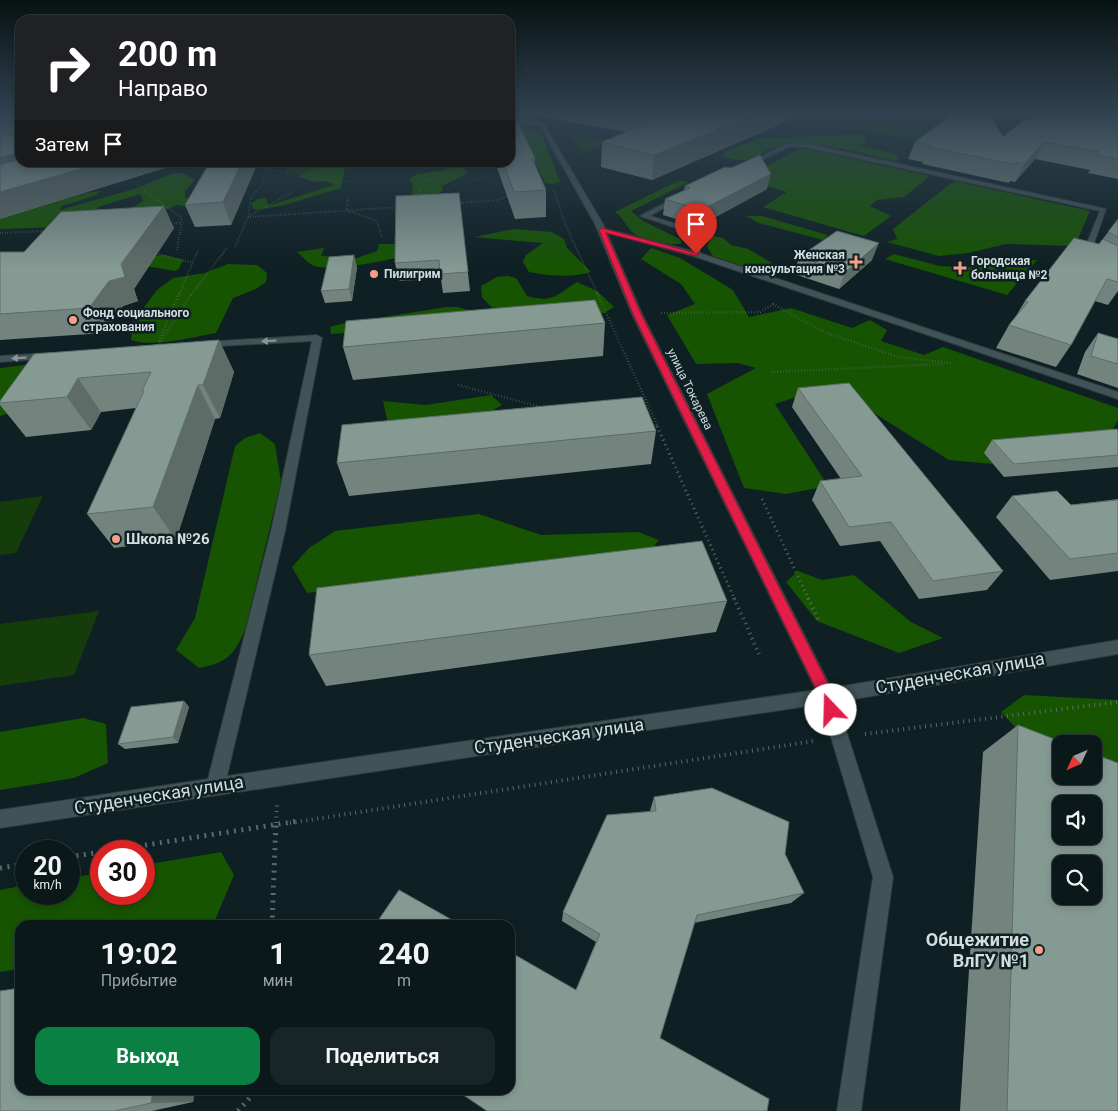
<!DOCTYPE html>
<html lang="ru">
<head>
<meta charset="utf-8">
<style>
	body { margin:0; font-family:Roboto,sans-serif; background:#182527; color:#f1f3f6; height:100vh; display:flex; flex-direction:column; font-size:19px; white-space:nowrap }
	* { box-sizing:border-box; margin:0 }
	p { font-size:16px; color:#99a0a2 }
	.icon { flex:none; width:28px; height:28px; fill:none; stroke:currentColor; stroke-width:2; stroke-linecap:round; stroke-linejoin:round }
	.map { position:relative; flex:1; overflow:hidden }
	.drawer { position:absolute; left:15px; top:920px; width:500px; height:175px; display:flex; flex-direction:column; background:#0a181a; border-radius:15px; box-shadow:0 2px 8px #0003,0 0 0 1px #2a3739 }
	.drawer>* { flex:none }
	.banner { position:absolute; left:15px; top:15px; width:500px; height:152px; border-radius:15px; box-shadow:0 2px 8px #0003,0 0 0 1px #2a3739; background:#202124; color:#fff; overflow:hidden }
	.needle { width:32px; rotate:226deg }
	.tools { position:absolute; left:1052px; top:735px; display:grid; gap:10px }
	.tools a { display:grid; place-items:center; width:50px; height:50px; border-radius:10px; background:#0a181a; box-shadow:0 2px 8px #0003,0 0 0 1px #2a3739; font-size:25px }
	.speed { position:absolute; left:15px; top:840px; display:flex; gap:10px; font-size:25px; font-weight:700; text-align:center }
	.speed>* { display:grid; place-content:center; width:65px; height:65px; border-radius:50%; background:#0a181a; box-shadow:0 2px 8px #0003,0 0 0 1px #2a3739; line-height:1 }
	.speed small { font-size:12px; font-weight:400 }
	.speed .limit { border:8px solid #d22; background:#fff; color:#111 }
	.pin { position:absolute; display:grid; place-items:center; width:42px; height:42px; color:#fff; margin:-51px -21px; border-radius:50% 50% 50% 0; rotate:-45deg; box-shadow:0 0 5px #0007 }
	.pin .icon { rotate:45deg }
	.me { position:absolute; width:55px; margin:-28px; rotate:339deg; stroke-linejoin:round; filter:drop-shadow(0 0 4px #0008) }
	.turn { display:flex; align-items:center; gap:18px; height:105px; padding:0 20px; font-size:22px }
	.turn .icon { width:65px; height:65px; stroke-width:2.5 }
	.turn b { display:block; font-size:35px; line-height:42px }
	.then { display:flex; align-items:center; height:48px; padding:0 20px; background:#0003; gap:10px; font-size:19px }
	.eta { display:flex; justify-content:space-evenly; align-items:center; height:85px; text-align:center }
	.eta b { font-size:30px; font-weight:700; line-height:35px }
	.action { display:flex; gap:10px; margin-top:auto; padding:10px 20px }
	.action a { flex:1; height:58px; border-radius:15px; background:#0b8043; color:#fff; font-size:20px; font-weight:700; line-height:58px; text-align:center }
	.action a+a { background:#182527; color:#f1f3f6 }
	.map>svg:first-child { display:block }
	.green { fill:#153c0b }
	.forest { fill:#165402 }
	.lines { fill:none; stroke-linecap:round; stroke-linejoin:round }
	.service-casing { stroke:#2e383a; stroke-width:2 }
	.minor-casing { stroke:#2e383a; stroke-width:2 }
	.path-far5 { stroke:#5b6a6d; stroke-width:1; stroke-dasharray:0.5 2; stroke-linecap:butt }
	.path-far4 { stroke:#5b6a6d; stroke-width:2; stroke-dasharray:0.5 2; stroke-linecap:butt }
	.path-far3 { stroke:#5b6a6d; stroke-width:2.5; stroke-dasharray:0.5 2.5; stroke-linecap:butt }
	.path-far2 { stroke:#5b6a6d; stroke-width:3; stroke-dasharray:1 4; stroke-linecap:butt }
	.path-far1 { stroke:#5b6a6d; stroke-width:4; stroke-dasharray:1 4.5; stroke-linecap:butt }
	.path { stroke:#5b6a6d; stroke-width:5; stroke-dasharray:2 5.5; stroke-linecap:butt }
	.service { fill:#405457; fill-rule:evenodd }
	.minor { fill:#405457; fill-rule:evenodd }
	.wall { fill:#73847f }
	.shaded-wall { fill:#5e6c68 }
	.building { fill:#869a94; stroke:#5e6c68; fill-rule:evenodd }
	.oneway { fill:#89989b }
	.route { fill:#e11d48; stroke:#92132f }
	.poi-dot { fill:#f49e87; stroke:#0e2023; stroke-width:2 }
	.labels { text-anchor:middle; stroke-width:5; stroke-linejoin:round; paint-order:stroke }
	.far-poi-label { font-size:12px; font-weight:bold; fill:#d2dddf; stroke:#0e2023; text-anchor:start }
	.far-street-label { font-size:12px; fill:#d2dddf; stroke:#0e2023 }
	.poi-label { font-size:15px; font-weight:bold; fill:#d2dddf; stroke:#0e2023; text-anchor:start }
	.near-street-label { font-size:18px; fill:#d2dddf; stroke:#0e2023 }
	.near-poi-label { font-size:18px; font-weight:bold; fill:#d2dddf; stroke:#0e2023; text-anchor:end }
</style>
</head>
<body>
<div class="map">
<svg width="1118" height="1111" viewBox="0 0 1118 1111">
	<rect width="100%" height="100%" fill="#0e2023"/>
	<g class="green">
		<polygon points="896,121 946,131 932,143 853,129 863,122"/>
		<polygon points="569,133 609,142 582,154"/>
		<polygon points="289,163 327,163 325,177 286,172"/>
		<polygon points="43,496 16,553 0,555 0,502"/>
		<polygon points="99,611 74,675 0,686 0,624"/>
	</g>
	<g class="forest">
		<polygon points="517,124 541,133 560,182 554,184 545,183 522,134 522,131 513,129"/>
		<path d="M838 135H866V143L859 145 896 154 899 159 896 161C861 154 824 142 789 144 760 146 758 168 723 157L724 152 761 138Z"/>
		<polygon points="801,148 930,176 904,197 877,200 870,206 891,216 864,236 763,207 787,192 743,179"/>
		<polygon points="316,163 346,163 341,188 281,206 254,210 251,204 258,199 266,198 268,206 334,185 325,181 316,182 299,177 301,174 310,171 317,165"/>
		<polygon points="439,163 464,163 463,167 467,174 442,186 443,191 436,194 436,199 411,203 413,186 409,179 417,174 447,170"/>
		<polygon points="174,173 183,173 195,180 185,191 185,198 202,197 191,207 177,205 137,222 121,215 143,201 140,194 98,207 91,226 0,229 0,219 86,193 101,191 94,196 62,206 60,210 137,188"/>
		<path d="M678 181 689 182 631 211 643 221 680 239 682 243C673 247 644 240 636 235 627 230 624 217 615 212Z"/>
		<polygon points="954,181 1090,211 1075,246 1006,244 968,253 939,256 887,242 897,239 893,229"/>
		<polygon points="746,216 762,216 828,235 823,240 759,223"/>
		<path d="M514 229 552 232 564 239 567 248 591 272C569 278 551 276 529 272L523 262 526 255 543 243 474 237Z"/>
		<polygon points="712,236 723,238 731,245 748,249 772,263 772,273 760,275 739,265 713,256 707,247"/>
		<path d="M379 244H406L405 255C388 261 327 273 312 265 307 262 302 256 297 252L324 248 321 256 357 258 377 251Z"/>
		<polygon points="651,248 680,258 733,290 749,317 791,308 852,328 870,320 887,330 881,341 924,355 943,347 1118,408 1118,420 1106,442 984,453 993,464 949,460 880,417 853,396 811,392 775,404 828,486 786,494 744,488 707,394 756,368 738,363 696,364 667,315 695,304 681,284 641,259"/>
		<polygon points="894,254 940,266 971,267 1002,260 1037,260 1007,295 885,259"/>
		<polygon points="165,255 183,260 179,269 175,271 146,266 22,266"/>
		<path d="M228 264 257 265 267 273 266 282 256 289 233 298 216 333C192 337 154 348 131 340L133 322 157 290 173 278 205 273Z"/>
		<path d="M508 276 516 278 527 296C553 303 555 296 577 282L597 291 614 307 604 313 565 318 517 320 490 306 482 297 481 286 497 277Z"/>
		<polygon points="446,307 458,307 487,316 484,323 331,334 330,327 341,324"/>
		<polygon points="31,364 28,408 0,416 0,368"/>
		<polygon points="491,395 502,405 470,423 388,423 383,401 426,405"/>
		<path d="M260 433 275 444 281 482 245 630C234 655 227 663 199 668L176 650 195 618 235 446 245 438Z"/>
		<polygon points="479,514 541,535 638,532 659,540 648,553 307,593 292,567 309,548 335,531"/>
		<polygon points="798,571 822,580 854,575 911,622 943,638 899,653 817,621 786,582"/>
		<polygon points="1024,695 1118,700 1118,812 1094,772 1094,744 1061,744 1061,750 1016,728 1001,712"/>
		<polygon points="83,718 106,724 108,763 74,778 0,790 0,732"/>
		<polygon points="221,852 234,875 213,925 20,925 20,969 0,972 0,890 26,885 26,894 69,894 69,878 101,873 101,894 144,894 144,865"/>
	</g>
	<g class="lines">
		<g class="service-casing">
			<g id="service">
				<polygon points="804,143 1106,209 1091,252 1118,268 1118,274 1083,253 1100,211 804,147 789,147 749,166 744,165 786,144"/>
				<polygon points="678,196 683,197 650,216 701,231 700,253 1118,392 1118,399 693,256 598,230 602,228 692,251 694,234 640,216"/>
			</g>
		</g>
		<g class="minor-casing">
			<g id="minor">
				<polygon points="510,116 544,124 603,224 642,314 831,688 1118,640 1118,654 837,702 893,877 861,1111 837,1111 873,877 821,704 0,828 0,810 208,779 271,531 312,341 201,347 201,343 204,342 317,335 322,338 285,531 227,776 816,690 632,314 595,224 540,126 510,120"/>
				<polygon points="50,353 53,354 53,358 0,362 0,356"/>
			</g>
		</g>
		<g class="path-far5">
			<polyline points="472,162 479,164"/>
			<polyline points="711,162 733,152"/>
			<polyline points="262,166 297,162"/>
			<polyline points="258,167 312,179 350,182"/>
			<polyline points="427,181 480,164"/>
			<polyline points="136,184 147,192"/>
			<polyline points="453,185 485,177"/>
			<polyline points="256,192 263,184 265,173 275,162"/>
			<polyline points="292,192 312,179"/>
			<polyline points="420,192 427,172 424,162"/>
		</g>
		<g class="path-far4">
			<polyline points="145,191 182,218 177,251"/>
			<polyline points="554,191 566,226 598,295"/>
			<polyline points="419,197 420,191"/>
			<polyline points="348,198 347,210 377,221 382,238"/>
			<polyline points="456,203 499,200 511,194"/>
			<polyline points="251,215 294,191"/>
			<polyline points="248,217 400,207"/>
			<polyline points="169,223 181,223"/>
			<polyline points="0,233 46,231"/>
			<polyline points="395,237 395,259"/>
			<polyline points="235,247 248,217 251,198 257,191"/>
			<polyline points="154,253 193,263"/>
			<polyline points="179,295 198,250"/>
			<polyline points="191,295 227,248"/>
		</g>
		<g class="path-far3">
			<polyline points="597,293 658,427"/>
			<polyline points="773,304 824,332 898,357 951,363"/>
			<polyline points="661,313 760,312 775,303"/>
			<polyline points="159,341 179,293"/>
			<polyline points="158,346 192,293"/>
			<polyline points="771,372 943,364"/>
			<polyline points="458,385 541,407"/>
		</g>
		<g class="path-far2">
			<polyline points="657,426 735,600"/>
			<polyline points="762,499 809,600"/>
		</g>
		<g class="path-far1">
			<polyline points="734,598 759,654"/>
			<polyline points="808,598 818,619"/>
			<polyline points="865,734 1118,702"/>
			<polyline points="276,823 277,803"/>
			<polyline points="290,823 814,741"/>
		</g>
		<g class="path">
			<polyline points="108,851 298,821"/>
			<polyline points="69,857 101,852"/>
			<polyline points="0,868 26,864"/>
			<polyline points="272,925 276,821"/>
			<polyline points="238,1111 257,1090"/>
		</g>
		<use href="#service" class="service"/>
		<use href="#minor" class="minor"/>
	</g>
	<g class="wall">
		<polygon points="0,112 20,112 20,162 184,162 0,219"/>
		<polygon points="518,112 797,112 796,117 652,180 601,167 602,142 626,132"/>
		<polygon points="1118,112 1118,179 1088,173 1090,170 1035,159 1015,182 1010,181 1009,183 922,164 923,162 908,159 915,142 1003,137 1029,120"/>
		<polygon points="535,158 535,164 546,190 546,217 515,219 495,162 510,162"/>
		<polygon points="210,162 258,162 231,225 195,227 185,205"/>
		<polygon points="685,186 767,189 699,226 663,215 665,199 684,190"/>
		<polygon points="459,193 470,291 443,293 441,279 399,281 395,263"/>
		<polygon points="1118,219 1118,291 1108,305 1095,301 1071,345 1056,367 996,348 1009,325 1016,316 1025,301 1099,244"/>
		<polygon points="174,228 134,289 138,301 123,306 104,333 0,340 0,252 24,252"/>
		<polygon points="799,257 872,260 839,289 794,274"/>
		<polygon points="357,267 352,301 325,303 321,291"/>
		<polygon points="605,323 603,356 353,380 343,347"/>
		<polygon points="1098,333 1118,339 1118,388 1077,374 1085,352"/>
		<polygon points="219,340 234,372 220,418 215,419 176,540 114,548 87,514 136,408 101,412 91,430 26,437 0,405 0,401 34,354"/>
		<polygon points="798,388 1003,571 987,590 919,599 880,541 840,546 812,500 820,481 841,479 792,407"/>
		<polygon points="656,431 651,464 349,496 337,463"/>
		<polygon points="1118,431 1118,467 1004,477 984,453 992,440"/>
		<polygon points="1012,496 1071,505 1118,499 1118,571 1050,580 996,517"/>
		<polygon points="727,601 716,632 326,686 309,655"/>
		<polygon points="184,701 189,707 178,743 125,749 118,744"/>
		<polygon points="1018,725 1118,1111 960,1111 983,752"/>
		<polygon points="654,797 785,854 804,893 791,903 694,923 576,990 596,942 562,921 563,912 650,811"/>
		<polygon points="20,1090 195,1090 193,1102 152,1111 0,1111"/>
	</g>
	<g class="shaded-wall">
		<polygon points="761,112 797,112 796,117 652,180 654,155"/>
		<polygon points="1044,142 1035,159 1015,182 1024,164"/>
		<polygon points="20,152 20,162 0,182 0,158"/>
		<polygon points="105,162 184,162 0,219 0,192"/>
		<polygon points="242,162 258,162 231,225 223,202"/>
		<polygon points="771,174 767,189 699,226 701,210"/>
		<polygon points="164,206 174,228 134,289 138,301 123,306 104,333 89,308"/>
		<polygon points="879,243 872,260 839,289 845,272"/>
		<polygon points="354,255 357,267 352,301 349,289"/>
		<polygon points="219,340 234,372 220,418 203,385"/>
		<polygon points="78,378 101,412 91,430 67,397"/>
		<polygon points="198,385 215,419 176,540 153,507"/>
		<polygon points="184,701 189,707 178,743 173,737"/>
		<polygon points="153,1090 195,1090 193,1102 151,1103"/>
	</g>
	<g class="building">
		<polygon points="0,112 20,112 20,117 0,118"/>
		<polygon points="510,112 513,112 535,158 532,158 546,190 514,192 503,162 510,162"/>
		<polygon points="640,112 761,112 654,155 602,142 665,116"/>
		<polygon points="955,112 989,112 1003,137 1025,119 1029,120 1037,112 1118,112 1118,159 1098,155 1100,152 1044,142 1024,164 1016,162 1018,165 929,147 931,145 915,142"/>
		<polygon points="20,133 20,152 0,158 0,137"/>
		<polygon points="760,155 771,174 701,210 665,199 690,188 685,186 725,167 731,168"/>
		<polygon points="20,159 20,162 105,162 0,192 0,165"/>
		<polygon points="210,162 242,162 223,202 185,205"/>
		<polygon points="459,193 468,272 440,274 439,260 395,263 396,196"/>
		<polygon points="164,206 121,264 125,277 109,281 89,308 0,314 0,252 24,252 61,212"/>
		<polygon points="1118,219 1118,237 1108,232"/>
		<polygon points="837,231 879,243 845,272 799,257"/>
		<polygon points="1074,238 1099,244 1103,239 1118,246 1118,282 1107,279 1071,345 1009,325 1028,302 1025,301"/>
		<polygon points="354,255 349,289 321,291 329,257"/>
		<polygon points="595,300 605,323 343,347 346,321"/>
		<polygon points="1098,333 1118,339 1118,364 1091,356"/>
		<polygon points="219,340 203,385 198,385 153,507 87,514 144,391 142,391 151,372 78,378 67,397 0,403 0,401 34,354"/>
		<polygon points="849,383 1003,571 933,581 891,522 849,527 820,481 862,476 798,388"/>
		<polygon points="642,397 656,431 337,463 342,425"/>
		<polygon points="1117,429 1118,431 1118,455 1014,464 992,440"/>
		<polygon points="1057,491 1071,505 1118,500 1118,553 1070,559 1012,496"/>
		<polygon points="702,541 727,601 309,655 317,588"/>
		<polygon points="184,701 173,737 118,744 131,707"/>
		<path d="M1018 725 1067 744H1061V776H1094V754L1118 763V1111H1007ZM1061 804H1094V836H1061ZM1061 864H1094V896H1061Z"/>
		<polygon points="712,788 789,822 785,854 804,893 697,915 660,1038 769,1099 767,1111 487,1111 456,1090 510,1090 510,952 576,990 600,934 563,912 607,815 656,811 654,797"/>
		<polygon points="399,890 461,925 375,925"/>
		<polygon points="20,988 20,1090 153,1090 151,1103 114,1111 0,1111 0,991"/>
	</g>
	<defs><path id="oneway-solid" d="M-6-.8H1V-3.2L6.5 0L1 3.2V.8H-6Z" transform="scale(1.25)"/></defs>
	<g class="oneway">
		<use href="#oneway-solid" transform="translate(269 341) rotate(176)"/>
		<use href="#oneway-solid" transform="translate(19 358) rotate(176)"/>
	</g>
	<linearGradient id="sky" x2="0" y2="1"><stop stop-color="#081213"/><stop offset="0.42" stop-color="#304250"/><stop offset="1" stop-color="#304250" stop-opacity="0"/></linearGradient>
	<rect width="1118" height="268" fill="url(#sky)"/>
	<polygon class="route" points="602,228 699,254 696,256 606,233 641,314 832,692 838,710 836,714 831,716 826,714 820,697 633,314 599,230"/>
	<g class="poi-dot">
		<path d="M853.5 254.5h5v5h5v5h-5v5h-5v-5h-5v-5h5z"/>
		<path d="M957.5 260.5h5v5h5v5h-5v5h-5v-5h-5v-5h5z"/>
		<circle cx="374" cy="274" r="5"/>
		<circle cx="73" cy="320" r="5"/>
		<circle cx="116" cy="539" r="5"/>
		<circle cx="1039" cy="950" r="5"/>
	</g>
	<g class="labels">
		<g class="far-poi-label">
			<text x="845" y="259" text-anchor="end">Женская<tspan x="845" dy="14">консультация №3</tspan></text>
			<text x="971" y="265">Городская<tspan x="971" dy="14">больница №2</tspan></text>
			<text x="384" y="278">Пилигрим</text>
			<text x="83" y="317">Фонд социального<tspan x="83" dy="14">страхования</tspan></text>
		</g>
		<g class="far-street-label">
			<text transform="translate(690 389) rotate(64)" y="4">улица Токарева</text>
		</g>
		<g class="poi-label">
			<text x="126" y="544">Школа №26</text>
		</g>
		<g class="near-street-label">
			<text transform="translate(960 673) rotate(-10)" y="6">Студенческая улица</text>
			<text transform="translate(559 736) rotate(-8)" y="6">Студенческая улица</text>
			<text transform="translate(159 795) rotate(-9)" y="6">Студенческая улица</text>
		</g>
		<g class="near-poi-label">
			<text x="1029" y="946">Общежитие<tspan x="1029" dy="21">ВлГУ №1</tspan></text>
		</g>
	</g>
</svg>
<div class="tools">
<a><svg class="needle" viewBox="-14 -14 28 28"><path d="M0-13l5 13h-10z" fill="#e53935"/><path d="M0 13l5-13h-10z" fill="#99a0a2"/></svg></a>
<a><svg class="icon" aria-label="sound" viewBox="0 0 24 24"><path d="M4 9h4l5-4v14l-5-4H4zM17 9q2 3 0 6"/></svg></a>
<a><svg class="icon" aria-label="search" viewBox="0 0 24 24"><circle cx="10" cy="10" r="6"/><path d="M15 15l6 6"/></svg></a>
</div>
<div class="speed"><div>20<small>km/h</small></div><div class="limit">30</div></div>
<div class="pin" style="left:696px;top:254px;background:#d93025"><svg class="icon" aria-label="arrive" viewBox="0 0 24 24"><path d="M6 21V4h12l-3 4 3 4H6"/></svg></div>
<svg class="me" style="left:831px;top:710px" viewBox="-20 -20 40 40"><circle r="19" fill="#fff"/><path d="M0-13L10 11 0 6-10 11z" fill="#e11d48"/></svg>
<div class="banner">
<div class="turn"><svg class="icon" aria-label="right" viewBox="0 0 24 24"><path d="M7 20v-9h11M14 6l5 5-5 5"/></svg><div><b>200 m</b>Направо</div></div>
<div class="then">Затем<svg class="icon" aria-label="arrive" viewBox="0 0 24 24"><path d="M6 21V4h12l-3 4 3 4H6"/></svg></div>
</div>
<section class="drawer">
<div class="eta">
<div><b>19:02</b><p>Прибытие</p></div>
<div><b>1</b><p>мин</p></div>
<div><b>240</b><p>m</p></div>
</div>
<div class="action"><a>Выход</a><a>Поделиться</a></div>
</section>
</div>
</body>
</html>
